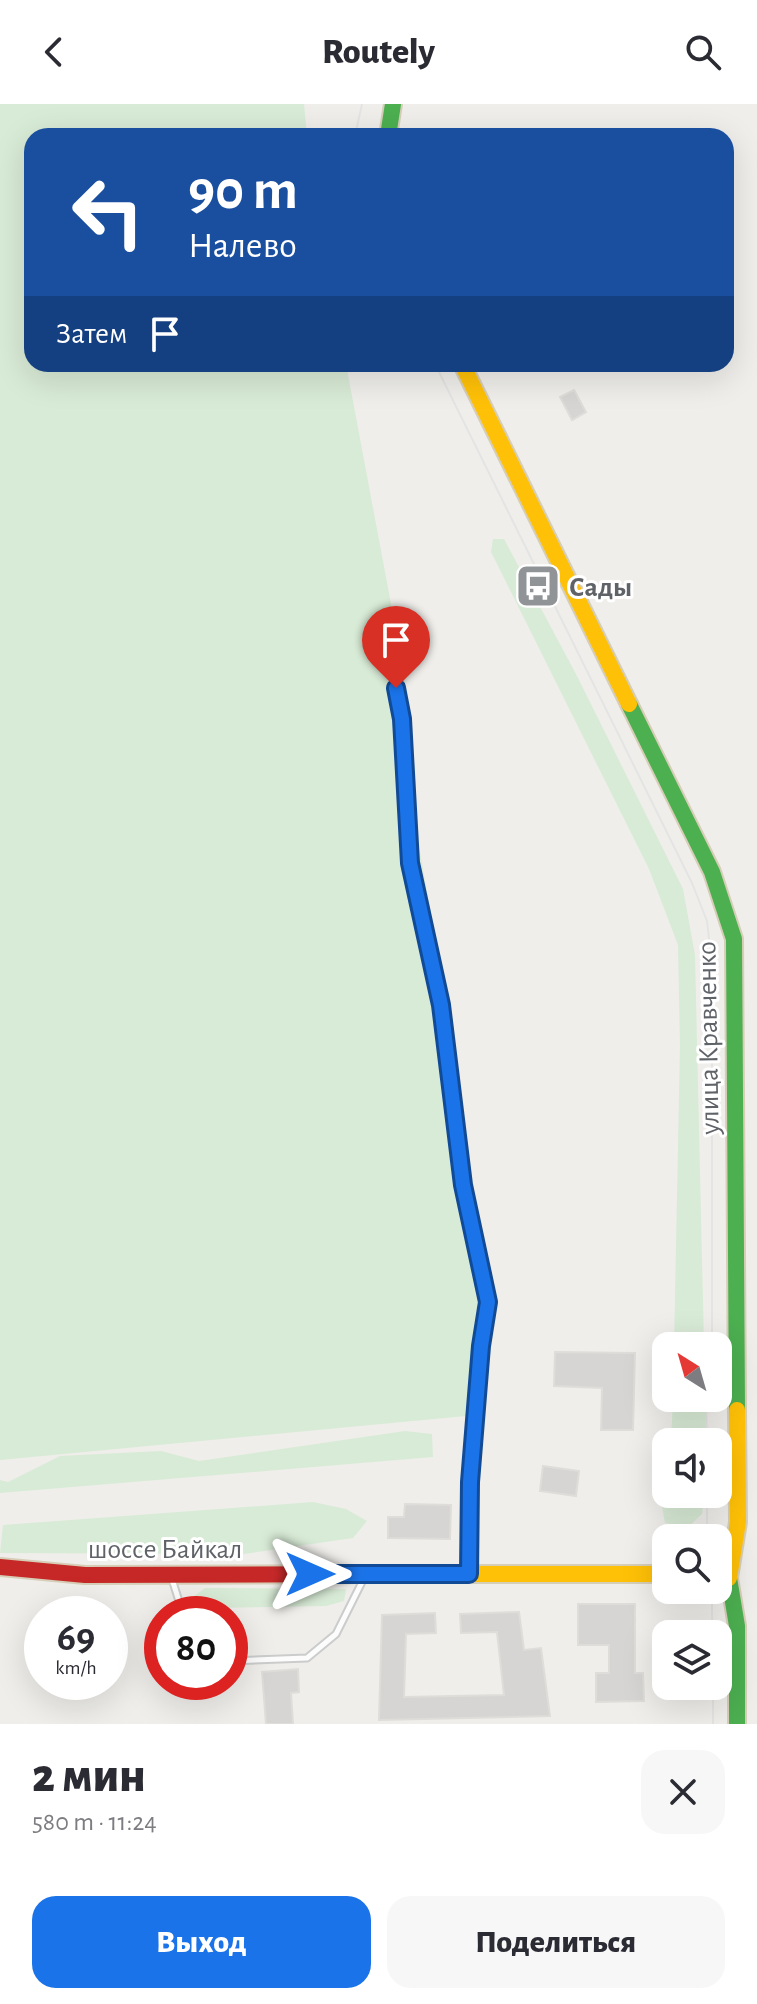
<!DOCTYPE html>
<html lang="ru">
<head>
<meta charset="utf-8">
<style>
	body { margin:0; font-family:"Alegreya Sans",sans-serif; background:#f7f7f7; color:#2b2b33; height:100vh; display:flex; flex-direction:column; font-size:30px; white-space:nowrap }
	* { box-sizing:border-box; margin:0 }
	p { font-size:26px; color:#7c7c81 }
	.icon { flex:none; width:44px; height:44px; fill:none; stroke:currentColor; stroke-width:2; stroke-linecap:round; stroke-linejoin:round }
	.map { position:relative; height:1620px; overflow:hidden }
	.sheet { display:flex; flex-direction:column; background:#fff; flex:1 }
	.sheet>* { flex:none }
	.guide { position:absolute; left:24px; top:24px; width:710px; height:244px; border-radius:24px; box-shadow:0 8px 32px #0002; background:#1a4fa0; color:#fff; overflow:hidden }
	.needle { width:52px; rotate:323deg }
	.controls { position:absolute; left:652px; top:1228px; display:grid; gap:16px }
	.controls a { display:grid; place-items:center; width:80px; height:80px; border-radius:16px; background:#fff; box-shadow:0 8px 32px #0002; font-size:40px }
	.speed { position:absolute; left:24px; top:1492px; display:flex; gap:16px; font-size:40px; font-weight:700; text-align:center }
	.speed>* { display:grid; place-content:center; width:104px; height:104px; border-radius:50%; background:#fff; box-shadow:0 8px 32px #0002; line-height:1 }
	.speed small { font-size:20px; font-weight:400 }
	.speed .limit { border:12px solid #d22; background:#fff; color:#111 }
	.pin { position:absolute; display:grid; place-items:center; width:68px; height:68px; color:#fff; margin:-82px -34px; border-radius:50% 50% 50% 0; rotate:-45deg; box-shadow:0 0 8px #0007 }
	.pin .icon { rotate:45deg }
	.me { position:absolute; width:88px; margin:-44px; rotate:90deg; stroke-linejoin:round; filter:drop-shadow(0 0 6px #0008) }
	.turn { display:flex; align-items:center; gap:28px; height:168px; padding:0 32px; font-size:36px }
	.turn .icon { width:104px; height:104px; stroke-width:2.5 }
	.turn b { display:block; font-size:56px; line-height:68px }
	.then { display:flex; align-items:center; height:76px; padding:0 32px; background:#0003; gap:16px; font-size:30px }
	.round { display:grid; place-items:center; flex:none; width:84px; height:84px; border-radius:24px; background:#f7f7f7 }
	.head { display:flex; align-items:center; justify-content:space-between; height:136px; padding:0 32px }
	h1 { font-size:48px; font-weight:800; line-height:60px }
	.primary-button { display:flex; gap:16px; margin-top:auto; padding:16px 32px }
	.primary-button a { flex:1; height:92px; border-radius:24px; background:#1a73e8; color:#fff; font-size:32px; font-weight:800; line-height:92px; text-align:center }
	.primary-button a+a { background:#f7f7f7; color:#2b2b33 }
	header { display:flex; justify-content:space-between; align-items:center; height:104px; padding:0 32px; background:#fff; font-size:36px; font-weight:800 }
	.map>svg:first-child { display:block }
	.green { fill:#d8ebd6 }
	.building { fill:#d6d5d3; stroke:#deddd9; stroke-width:2 }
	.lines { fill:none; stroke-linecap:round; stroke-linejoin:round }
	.lane-casing { stroke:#cbcccc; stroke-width:9 }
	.street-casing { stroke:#cbcccc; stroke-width:14 }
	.fast-casing { stroke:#d7ceb8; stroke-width:20 }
	.slow-casing { stroke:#d7ceb8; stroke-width:20 }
	.jam-casing { stroke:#d7ceb8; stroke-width:20 }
	.lane { stroke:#fdfcfc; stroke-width:5 }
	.street { stroke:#fdfcfc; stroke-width:10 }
	.fast { stroke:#4caf50; stroke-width:16 }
	.slow { stroke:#ffc107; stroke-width:16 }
	.jam { stroke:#c62828; stroke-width:16 }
	.tram { stroke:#e4e4e4; stroke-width:2 }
	.route-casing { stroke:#114b97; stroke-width:20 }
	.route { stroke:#1a73e8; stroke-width:14 }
	.labels { text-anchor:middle; stroke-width:6; stroke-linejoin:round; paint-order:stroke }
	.poi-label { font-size:28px; font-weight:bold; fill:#5f6368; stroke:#fff; text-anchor:start }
	.street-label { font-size:28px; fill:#5f6368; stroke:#fff }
</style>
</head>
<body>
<header><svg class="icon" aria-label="back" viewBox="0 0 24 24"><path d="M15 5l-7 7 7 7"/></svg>Routely<svg class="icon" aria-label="search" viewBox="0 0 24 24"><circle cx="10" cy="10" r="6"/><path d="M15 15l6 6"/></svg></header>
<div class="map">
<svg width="757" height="1620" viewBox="0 0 757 1620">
	<rect width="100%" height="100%" fill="#efeeea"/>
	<g class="green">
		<polygon points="0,0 304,0 307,32 32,32 32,260 346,260 404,569 411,696 451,926 483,1191 466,1312 0,1356"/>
		<polygon points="493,435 504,435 577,572 683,785 695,851 704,1242 674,1242 680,942 678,841 649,765 491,448"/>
		<polygon points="673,1294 706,1294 707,1338 671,1338"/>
		<polygon points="405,1327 432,1330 433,1353 0,1389 0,1376 8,1378 60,1352 161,1347 199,1357"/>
		<polygon points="666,1361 666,1390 704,1390 702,1410 687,1424 665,1419 660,1392"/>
		<polygon points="313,1398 346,1405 367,1417 353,1434 244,1450 0,1449 3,1421"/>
		<polygon points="205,1484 346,1485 344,1497 326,1502 206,1504 195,1498 193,1493"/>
	</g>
	<g class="building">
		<polygon points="574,286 586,308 572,316 560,293"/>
		<polygon points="555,1248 635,1249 633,1326 601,1326 602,1284 554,1282"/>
		<polygon points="543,1362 579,1367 576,1392 540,1387"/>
		<polygon points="405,1400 451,1401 450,1435 388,1434 388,1413 404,1413"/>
		<polygon points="578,1500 635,1500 635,1569 643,1569 644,1597 596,1598 596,1569 609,1569 609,1541 578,1541"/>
		<polygon points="519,1508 524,1546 541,1544 550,1612 379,1616 382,1511 435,1509 436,1529 406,1530 404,1593 504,1591 497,1528 461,1529 460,1510"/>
		<polygon points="298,1565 299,1588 291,1589 293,1620 266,1620 262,1568"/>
	</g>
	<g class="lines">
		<g class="lane-casing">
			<g id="lane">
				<polyline points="172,1475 183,1510"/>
				<polyline points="230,1557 307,1554 336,1530 363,1476"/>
			</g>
		</g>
		<g class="street-casing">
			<polyline id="street" points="396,584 402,615 410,759 441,901 463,1081 488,1198 481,1242 470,1378 469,1470"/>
		</g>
		<g class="fast-casing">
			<g id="fast">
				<polyline points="388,32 393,0"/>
				<polyline points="629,600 712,768 734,835 737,1306"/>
				<polyline points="718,1472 729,1474 737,1522 737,1620"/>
			</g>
		</g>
		<g class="slow-casing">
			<g id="slow">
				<polyline points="462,260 629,600"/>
				<polyline points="383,1470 666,1470"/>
				<polyline points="729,1474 738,1418 737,1306"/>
			</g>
		</g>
		<g class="jam-casing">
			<polyline id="jam" points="0,1463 85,1471 383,1470"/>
		</g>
		<use href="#lane" class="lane"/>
		<use href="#street" class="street"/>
		<use href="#fast" class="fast"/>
		<use href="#slow" class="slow"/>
		<use href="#jam" class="jam"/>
		<g class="tram">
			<polyline points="355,32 362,0"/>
			<polyline points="435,260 692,779 707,817 712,860 712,1242"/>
			<polyline points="706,1294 707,1338"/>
			<polyline points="707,1390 707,1434"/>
			<polyline points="712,1486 712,1530"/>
			<polyline points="713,1582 713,1620"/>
		</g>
	</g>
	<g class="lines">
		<g class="route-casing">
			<polyline id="route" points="310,1470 469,1470 470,1378 481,1242 488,1198 463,1081 441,901 410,759 402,615 396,584"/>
		</g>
		<use href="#route" class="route"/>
	</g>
	<defs>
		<g id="bus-square" transform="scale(2.3)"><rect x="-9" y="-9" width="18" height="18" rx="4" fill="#919496" stroke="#fff"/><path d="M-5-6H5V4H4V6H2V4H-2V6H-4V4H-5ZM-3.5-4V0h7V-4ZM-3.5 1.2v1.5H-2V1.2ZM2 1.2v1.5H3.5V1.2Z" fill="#fff"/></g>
	</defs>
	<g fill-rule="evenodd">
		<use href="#bus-square" x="538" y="482"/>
	</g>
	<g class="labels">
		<g class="poi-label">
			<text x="569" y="492">Сады</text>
		</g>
		<g class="street-label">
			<text transform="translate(707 934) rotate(-91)" y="10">улица Кравченко</text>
			<text x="165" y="1454">шоссе Байкал</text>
		</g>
	</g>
</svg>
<div class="controls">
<a><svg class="needle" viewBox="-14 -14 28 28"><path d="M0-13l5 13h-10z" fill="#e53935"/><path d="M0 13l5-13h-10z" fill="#7c7c81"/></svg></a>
<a><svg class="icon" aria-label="sound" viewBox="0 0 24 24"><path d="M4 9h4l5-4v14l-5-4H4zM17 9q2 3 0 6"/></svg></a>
<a><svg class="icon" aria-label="search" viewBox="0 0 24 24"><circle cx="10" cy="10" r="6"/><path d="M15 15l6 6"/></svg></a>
<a><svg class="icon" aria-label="layers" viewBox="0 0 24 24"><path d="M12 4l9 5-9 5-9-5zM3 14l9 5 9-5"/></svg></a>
</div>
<div class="speed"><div>69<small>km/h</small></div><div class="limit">80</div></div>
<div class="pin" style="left:396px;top:584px;background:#d93025"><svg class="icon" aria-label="arrive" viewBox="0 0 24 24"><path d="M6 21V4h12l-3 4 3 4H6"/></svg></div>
<svg class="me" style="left:310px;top:1470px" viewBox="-20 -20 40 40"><path d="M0-17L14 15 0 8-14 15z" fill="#1a73e8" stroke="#fff" stroke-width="4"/></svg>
<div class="guide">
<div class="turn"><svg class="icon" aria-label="left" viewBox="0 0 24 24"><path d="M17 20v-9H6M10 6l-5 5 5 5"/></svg><div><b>90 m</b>Налево</div></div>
<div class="then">Затем<svg class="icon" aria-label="arrive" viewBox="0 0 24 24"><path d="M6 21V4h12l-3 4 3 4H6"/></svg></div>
</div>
</div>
<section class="sheet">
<div class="head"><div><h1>2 мин</h1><p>580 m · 11:24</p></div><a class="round"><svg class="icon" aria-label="close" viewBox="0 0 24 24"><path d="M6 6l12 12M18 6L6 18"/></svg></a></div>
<div class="primary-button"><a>Выход</a><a>Поделиться</a></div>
</section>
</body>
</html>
